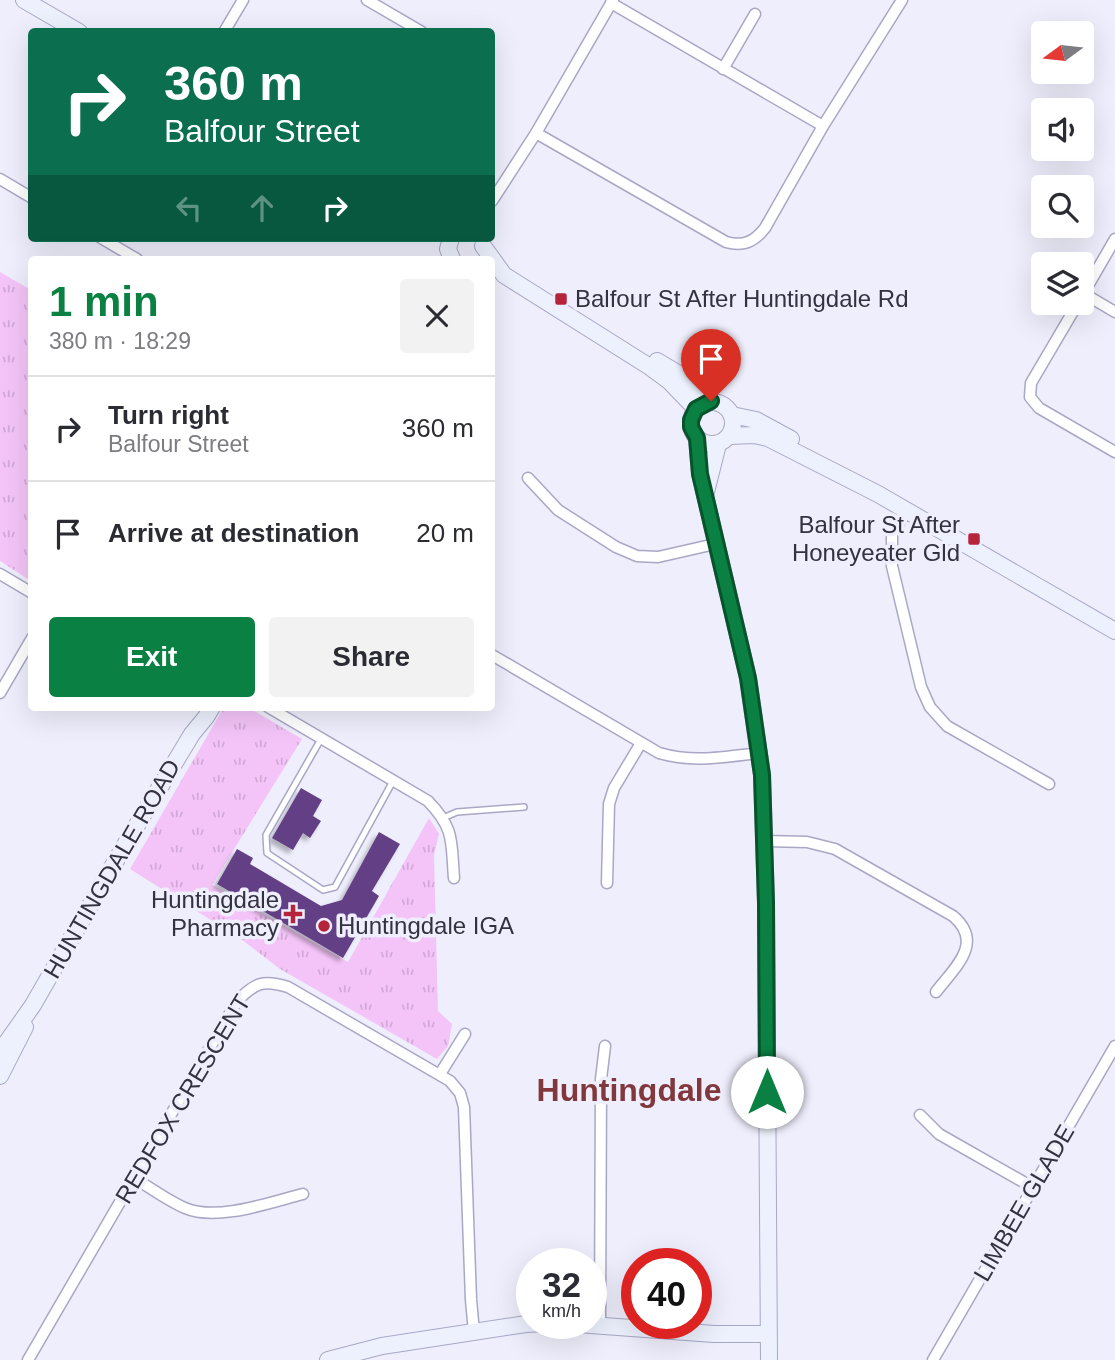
<!DOCTYPE html>
<html lang="en">
<head>
<meta charset="utf-8">
<style>
	body { margin:0; font-family:Arial,sans-serif; background:#f2f2f3; color:#2b2b33; height:100vh; display:flex; flex-direction:column; font-size:26px; white-space:nowrap }
	* { box-sizing:border-box; margin:0 }
	p { font-size:23px; color:#7c7c81 }
	.icon { flex:none; width:38px; height:38px; fill:none; stroke:currentColor; stroke-width:2; stroke-linecap:round; stroke-linejoin:round }
	.map { position:relative; flex:1; overflow:hidden }
	.drawer { position:absolute; left:28px; top:256px; width:467px; height:455px; display:flex; flex-direction:column; background:#fff; border-radius:7px; box-shadow:0 7px 28px #0002 }
	.drawer>* { flex:none }
	.hud { position:absolute; left:28px; top:28px; width:467px; height:214px; border-radius:7px; box-shadow:0 7px 28px #0002; background:#0b6e4f; color:#fff; overflow:hidden }
	.needle { width:46px; rotate:255deg }
	.buttons { position:absolute; left:1031px; top:21px; display:grid; gap:14px }
	.buttons a { display:grid; place-items:center; width:63px; height:63px; border-radius:7px; background:#fff; box-shadow:0 7px 28px #0002; font-size:35px }
	.speed { position:absolute; left:516px; top:1248px; display:flex; gap:14px; font-size:35px; font-weight:700; text-align:center }
	.speed>* { display:grid; place-content:center; width:91px; height:91px; border-radius:50%; background:#fff; box-shadow:0 7px 28px #0002; line-height:1 }
	.speed small { font-size:18px; font-weight:400 }
	.speed .limit { border:10px solid #d22; background:#fff; color:#111 }
	.pin { position:absolute; display:grid; place-items:center; width:60px; height:60px; color:#fff; margin:-72px -30px; border-radius:50% 50% 50% 0; rotate:-45deg; box-shadow:0 0 7px #0007 }
	.pin .icon { rotate:45deg }
	.me { position:absolute; width:77px; margin:-38px; rotate:0deg; stroke-linejoin:round; filter:drop-shadow(0 0 5px #0008) }
	.turn { display:flex; align-items:center; gap:24px; height:147px; padding:0 21px; font-size:32px }
	.turn .icon { width:91px; height:91px; stroke-width:2.5 }
	.turn b { display:block; font-size:49px; line-height:60px }
	.lanes { display:flex; align-items:center; height:66px; padding:0 21px; background:#0003; justify-content:center; gap:35px; direction:ltr }
	.lanes .off { opacity:.35 }
	.round { display:grid; place-items:center; flex:none; width:74px; height:74px; border-radius:7px; background:#f2f2f3 }
	.headline { display:flex; align-items:center; justify-content:space-between; height:119px; padding:0 21px }
	h1 { font-size:42px; font-weight:700; line-height:52px; color:#0b8043 }
	.primary-button { display:flex; gap:14px; margin-top:auto; padding:14px 21px }
	.primary-button a { flex:1; height:80px; border-radius:7px; background:#0b8043; color:#fff; font-size:28px; font-weight:700; line-height:80px; text-align:center }
	.primary-button a+a { background:#f2f2f3; color:#2b2b33 }
	ul { padding:0; list-style:none }
	li { display:flex; align-items:center; gap:21px; height:105px; padding:0 21px; border-top:2px solid #e1e1e2 }
	li div { flex:1 }
	li b { display:block; font-size:26px }
	li em { font-style:normal }
	.map>svg:first-child { display:block }
	.park { fill:url(#park-tufts) }
	.building { fill:#644086; filter:url(#shadow) }
	.lines { fill:none; stroke-linecap:round; stroke-linejoin:round }
	.lane-casing { stroke:#a9a7c6; stroke-width:8 }
	.street-casing { stroke:#a9a7c6; stroke-width:13 }
	.secondary-casing { stroke:#a9a7c6; stroke-width:18 }
	.lane { stroke:#fff; stroke-width:5 }
	.street { stroke:#fff; stroke-width:10 }
	.secondary { stroke:#ecf1fd; stroke-width:16 }
	.route-casing { stroke:#07532c; stroke-width:18 }
	.route { stroke:#0b8043; stroke-width:12 }
	.poi-dot { fill:#b6243c; stroke:#efeefc; stroke-width:2.5 }
	.labels { text-anchor:middle; stroke-width:7; stroke-linejoin:round; paint-order:stroke }
	.poi-label { font-size:24px; fill:#33323f; stroke:#efeefc; text-anchor:start }
	.street-label { font-size:24px; fill:#33323f; stroke:#efeefc }
	.district-label { font-size:32px; font-weight:bold; fill:#81383d; stroke:#efeefc }
</style>
</head>
<body>
<div class="map">
<svg width="1115" height="1360" viewBox="0 0 1115 1360">
	<defs>
		<pattern id="park-tufts" width="24" height="20" patternUnits="userSpaceOnUse" patternTransform="scale(1.75)"><rect width="24" height="20" fill="#f4c4f8"/><path d="M3 7l-1-3M5 7V3M7 7l1-3M15 17l-1-3M17 17v-4M19 17l1-3" fill="none" stroke="#d2a9d6"/></pattern>
		<filter id="shadow"><feDropShadow dx="-4" dy="4" stdDeviation="2" flood-color="#0004"/></filter>
	</defs>
	<rect width="100%" height="100%" fill="#efeefc"/>
	<g class="park">
		<polygon points="0,272 31,290 31,581 0,561"/>
		<polygon points="224,707 247,707 302,739 212,885 348,962 429,818 439,834 434,855 438,1011 452,1024 448,1046 437,1059 280,969 241,939 130,869"/>
	</g>
	<g class="building">
		<polygon points="301,788 322,800 313,816 321,821 310,838 303,833 293,850 272,838"/>
		<polygon points="379,832 400,844 372,891 379,896 343,958 217,884 237,849 253,858 250,864 321,906 342,900"/>
	</g>
	<g class="lines">
		<g class="lane-casing">
			<g id="lane">
				<polyline points="321,739 266,835 267,853 323,890 335,887 393,781"/>
				<polyline points="443,818 457,812 524,807"/>
			</g>
		</g>
		<g class="street-casing">
			<g id="street">
				<polyline points="367,0 422,32"/>
				<polyline points="611,3 823,126"/>
				<polyline points="224,32 243,0"/>
				<polyline points="723,69 755,14"/>
				<path d="M536 133 726 242C743 247 754 242 765 228L823 126 902 0"/>
				<polyline points="0,179 32,198"/>
				<polyline points="492,201 536,133 613,0"/>
				<polyline points="101,238 137,259"/>
				<polyline points="1083,293 1115,312"/>
				<polyline points="1082,296 1115,239"/>
				<polyline points="1078,303 1031,383 1030,397 1039,408 1115,452"/>
				<polyline points="528,478 558,510 616,547 637,556 658,557 715,544"/>
				<polyline points="907,511 892,533 892,566 921,687 930,707 947,726 1049,784"/>
				<polyline points="0,574 32,593"/>
				<path d="M492 655 659 753C693 763 724 757 759 753"/>
				<polyline points="0,693 32,638"/>
				<path d="M268 707 428 801C455 829 451 841 454 878"/>
				<path d="M765 841 807 842 835 849 953 916C985 943 954 968 936 992"/>
				<polyline points="607,883 609,804 614,788 641,743"/>
				<polyline points="440,1074 465,1034"/>
				<polyline points="920,1115 939,1134 1034,1188"/>
				<path d="M134 1178C151 1188 168 1201 185 1208 217 1222 271 1202 303 1194"/>
				<polyline points="600,1325 601,1079 605,1046"/>
				<path d="M28 1360 237 1001C255 983 263 979 288 987L450 1081 460 1093 464 1107 471 1300 474 1332"/>
				<polyline points="933,1360 1115,1046"/>
			</g>
		</g>
		<g class="secondary-casing">
			<g id="secondary">
				<polyline points="24,0 79,32"/>
				<polyline points="451,238 448,249 452,259"/>
				<polyline points="483,246 504,275 650,367 669,381 696,409"/>
				<polyline points="657,361 684,377 711,402"/>
				<circle cx="712" cy="423" r="21"/>
				<polyline points="732,415 756,420 791,439"/>
				<polyline points="730,436 754,435 768,438 878,494 1115,631"/>
				<polyline points="697,438 700,474 748,678 762,775 766,903 769,1360"/>
				<polyline points="706,492 718,444"/>
				<polyline points="0,1052 33,1005 122,850 192,734 206,717 212,707"/>
				<polyline points="0,1076 25,1027"/>
				<polyline points="563,1323 714,1334 768,1334"/>
				<polyline points="328,1360 382,1346 526,1324 548,1323"/>
			</g>
		</g>
		<use href="#lane" class="lane"/>
		<use href="#street" class="street"/>
		<use href="#secondary" class="secondary"/>
	</g>
	<g class="lines">
		<g class="route-casing">
			<polyline id="route" points="711,401 696,409 691,420 691,427 697,438 700,474 748,678 762,775 766,903 767,1092"/>
		</g>
		<use href="#route" class="route"/>
	</g>
	<g class="poi-dot">
		<rect x="554" y="292" width="14" height="14" rx="3.5"/>
		<rect x="967" y="532" width="14" height="14" rx="3.5"/>
		<path d="M289.5 903.5h7v7h7v7h-7v7h-7v-7h-7v-7h7z"/>
		<circle cx="324" cy="926" r="7"/>
	</g>
	<g class="labels">
		<g class="poi-label">
			<text x="575" y="307">Balfour St After Huntingdale Rd</text>
			<text x="960" y="533" text-anchor="end">Balfour St After<tspan x="960" dy="28">Honeyeater Gld</tspan></text>
			<text x="279" y="908" text-anchor="end">Huntingdale<tspan x="279" dy="28">Pharmacy</tspan></text>
			<text x="338" y="934">Huntingdale IGA</text>
		</g>
		<g class="street-label">
			<text transform="translate(112 869) rotate(-60)" y="8">HUNTINGDALE ROAD</text>
			<text transform="translate(183 1099) rotate(-59)" y="8">REDFOX CRESCENT</text>
			<text transform="translate(1024 1203) rotate(-60)" y="8">LIMBEE GLADE</text>
		</g>
		<g class="district-label">
			<text x="629" y="1101">Huntingdale</text>
		</g>
	</g>
</svg>
<div class="buttons">
<a><svg class="needle" viewBox="-14 -14 28 28"><path d="M0-13l5 13h-10z" fill="#e53935"/><path d="M0 13l5-13h-10z" fill="#7c7c81"/></svg></a>
<a><svg class="icon" aria-label="sound" viewBox="0 0 24 24"><path d="M4 9h4l5-4v14l-5-4H4zM17 9q2 3 0 6"/></svg></a>
<a><svg class="icon" aria-label="search" viewBox="0 0 24 24"><circle cx="10" cy="10" r="6"/><path d="M15 15l6 6"/></svg></a>
<a><svg class="icon" aria-label="layers" viewBox="0 0 24 24"><path d="M12 4l9 5-9 5-9-5zM3 14l9 5 9-5"/></svg></a>
</div>
<div class="speed"><div>32<small>km/h</small></div><div class="limit">40</div></div>
<div class="pin" style="left:711px;top:401px;background:#d93025"><svg class="icon" aria-label="arrive" viewBox="0 0 24 24"><path d="M6 21V4h12l-3 4 3 4H6"/></svg></div>
<svg class="me" style="left:767px;top:1092px" viewBox="-20 -20 40 40"><circle r="19" fill="#fff"/><path d="M0-13L10 11 0 6-10 11z" fill="#0b8043"/></svg>
<div class="hud">
<div class="turn"><svg class="icon" aria-label="right" viewBox="0 0 24 24"><path d="M7 20v-9h11M14 6l5 5-5 5"/></svg><div><b>360 m</b>Balfour Street</div></div>
<div class="lanes"><svg class="icon off" aria-label="left" viewBox="0 0 24 24"><path d="M17 20v-9H6M10 6l-5 5 5 5"/></svg><svg class="icon off" aria-label="ahead" viewBox="0 0 24 24"><path d="M12 20V5M6 11l6-6 6 6"/></svg><svg class="icon" aria-label="right" viewBox="0 0 24 24"><path d="M7 20v-9h11M14 6l5 5-5 5"/></svg></div>
</div>
<section class="drawer">
<div class="headline"><div><h1>1 min</h1><p>380 m · 18:29</p></div><a class="round"><svg class="icon" aria-label="close" viewBox="0 0 24 24"><path d="M6 6l12 12M18 6L6 18"/></svg></a></div>
<ul>
<li><svg class="icon" aria-label="right" viewBox="0 0 24 24"><path d="M7 20v-9h11M14 6l5 5-5 5"/></svg><div><b>Turn right</b><p>Balfour Street</p></div><em>360 m</em></li>
<li><svg class="icon" aria-label="arrive" viewBox="0 0 24 24"><path d="M6 21V4h12l-3 4 3 4H6"/></svg><div><b>Arrive at destination</b></div><em>20 m</em></li>
</ul>
<div class="primary-button"><a>Exit</a><a>Share</a></div>
</section>
</div>
</body>
</html>
